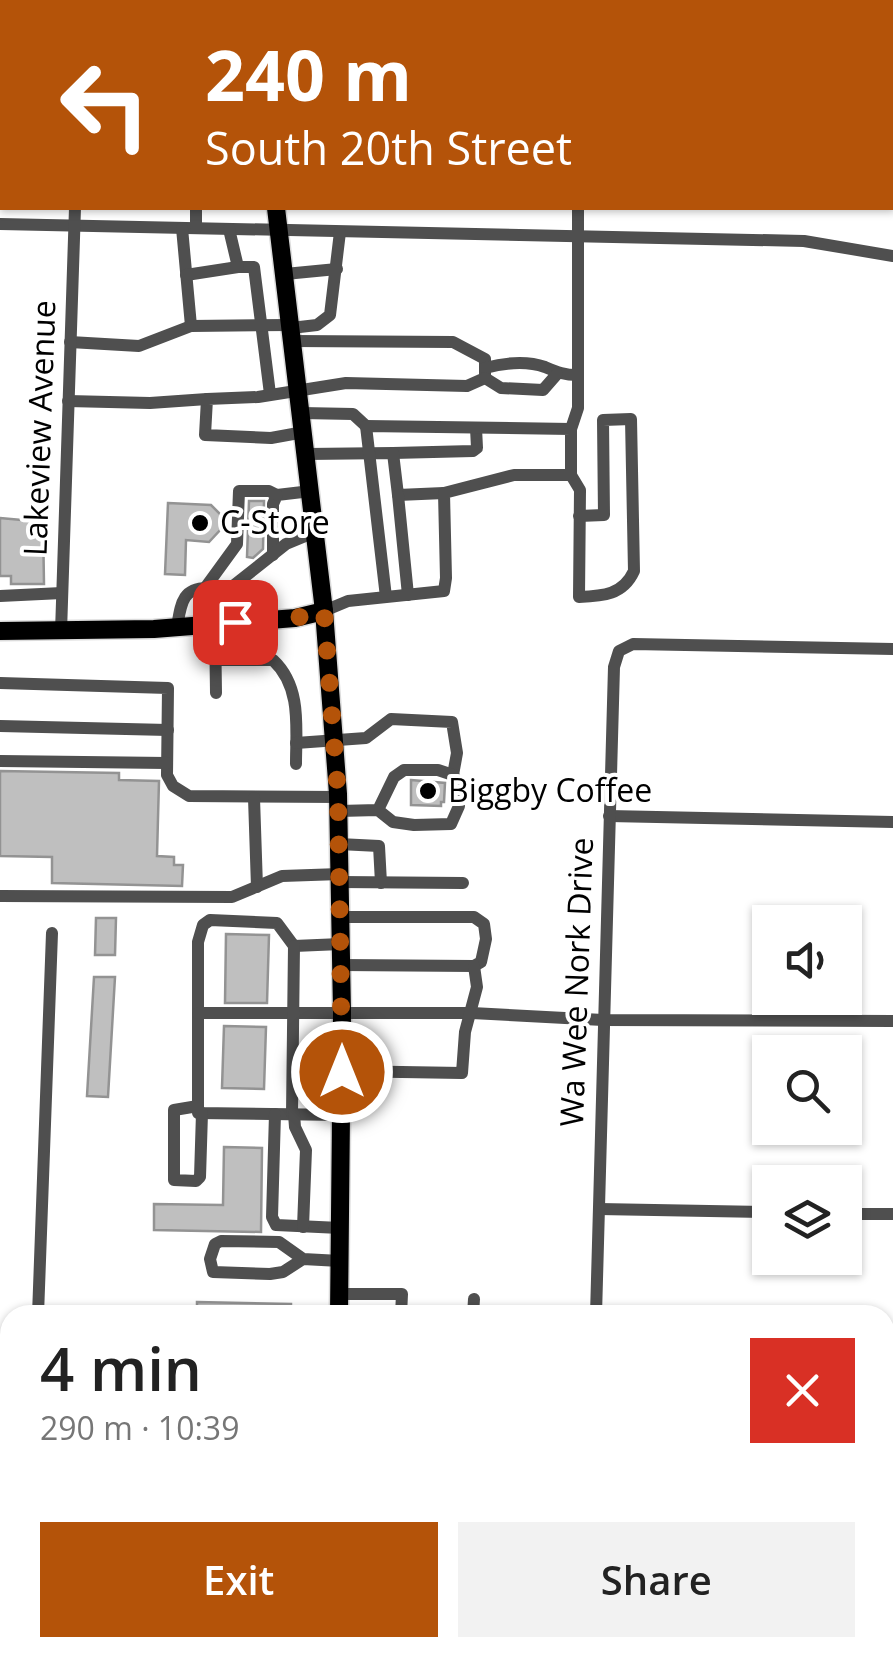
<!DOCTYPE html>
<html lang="en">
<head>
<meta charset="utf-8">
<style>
	body { margin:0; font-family:"Open Sans",sans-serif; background:#f2f2f2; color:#222; height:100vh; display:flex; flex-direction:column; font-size:38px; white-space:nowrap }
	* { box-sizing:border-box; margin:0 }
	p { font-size:32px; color:#767676 }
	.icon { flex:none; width:55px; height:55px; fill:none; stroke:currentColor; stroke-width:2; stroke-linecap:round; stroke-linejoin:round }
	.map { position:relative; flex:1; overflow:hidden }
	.side { position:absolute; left:0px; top:1305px; width:895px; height:352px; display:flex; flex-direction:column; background:#fff; border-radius:30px 30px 0 0; box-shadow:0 2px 8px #0004 }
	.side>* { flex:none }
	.hud { position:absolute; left:0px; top:0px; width:895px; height:210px; box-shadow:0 2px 8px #0004; background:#b45309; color:#fff; overflow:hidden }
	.tools { position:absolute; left:752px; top:905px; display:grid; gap:20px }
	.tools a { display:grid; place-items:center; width:110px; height:110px; border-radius:0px; background:#fff; box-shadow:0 2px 8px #0004; font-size:50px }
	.pin { position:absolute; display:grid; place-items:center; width:85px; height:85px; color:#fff; margin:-42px; border-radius:20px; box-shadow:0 5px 15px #0006 }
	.me { position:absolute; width:110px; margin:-55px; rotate:0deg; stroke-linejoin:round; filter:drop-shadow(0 0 8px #0008) }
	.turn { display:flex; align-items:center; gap:35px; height:210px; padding:0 40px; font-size:45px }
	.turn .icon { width:130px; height:130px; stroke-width:2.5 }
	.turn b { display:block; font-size:70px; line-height:85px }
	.round { display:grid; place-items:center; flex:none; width:105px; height:105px; border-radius:0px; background:#f2f2f2 }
	.headline { display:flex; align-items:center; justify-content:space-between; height:170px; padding:0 40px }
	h1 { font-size:60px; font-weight:600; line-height:75px }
	.cta { display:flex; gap:20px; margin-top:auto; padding:20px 40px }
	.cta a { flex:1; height:115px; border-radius:0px; background:#b45309; color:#fff; font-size:40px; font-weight:600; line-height:115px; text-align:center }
	.cta a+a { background:#f2f2f2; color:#222 }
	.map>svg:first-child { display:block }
	.building { fill:#bfbfbf; stroke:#939393; stroke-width:2.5 }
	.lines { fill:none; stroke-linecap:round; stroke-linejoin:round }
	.major-casing { stroke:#dbdbdb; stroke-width:21 }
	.minor { stroke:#4f4f4f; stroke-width:12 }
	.major { stroke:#000; stroke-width:18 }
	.route { stroke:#b45309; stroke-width:18; stroke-dasharray:0 32.4 }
	.poi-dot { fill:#000; stroke:#fff; stroke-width:4 }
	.labels { text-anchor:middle; stroke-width:8; stroke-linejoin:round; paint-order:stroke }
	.street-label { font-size:32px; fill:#000; stroke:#fff }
	.poi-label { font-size:32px; fill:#000; stroke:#fff; text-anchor:start }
</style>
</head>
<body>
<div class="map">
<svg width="893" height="1657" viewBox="0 0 893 1657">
	<rect width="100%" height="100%" fill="#fff"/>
	<g class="building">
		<polygon points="249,501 264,501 263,549 253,558 247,557"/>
		<polygon points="168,503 211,505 223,517 222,528 209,542 186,540 185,575 165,574"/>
		<polygon points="0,518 43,522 44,584 11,584 11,576 0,576"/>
		<polygon points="0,771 119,773 119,780 159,781 157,856 174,857 174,865 183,865 182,886 52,883 52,857 0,856"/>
		<polygon points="411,780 445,783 444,802 441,802 441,806 411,805"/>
		<polygon points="96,918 116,918 115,955 95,955"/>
		<polygon points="226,934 269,935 267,1003 225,1003"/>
		<polygon points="94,977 115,977 108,1097 87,1096"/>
		<polygon points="224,1026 266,1027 264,1089 222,1088"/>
		<polygon points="224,1147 262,1148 261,1232 154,1230 154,1204 223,1205"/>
		<polygon points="197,1302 291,1304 291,1315 197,1315"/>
	</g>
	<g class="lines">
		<g class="major-casing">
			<g id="major">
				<polyline points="245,0 245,2"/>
				<polyline points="276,208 324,611 338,794 342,1013 339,1315"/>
				<polyline points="0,631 154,629 295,618 324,611"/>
				<polyline points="332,1657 332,1648"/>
			</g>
		</g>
		<g class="minor">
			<polyline points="349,2 349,0"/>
			<polyline points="586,2 586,0"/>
			<polyline points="0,85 2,83"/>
			<polyline points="0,172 2,177"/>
			<polyline points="0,224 804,241 893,256"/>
			<polyline points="182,228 191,326"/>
			<polyline points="196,228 196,208"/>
			<polyline points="229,229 238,267 254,267 270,394"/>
			<polyline points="285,274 337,269"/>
			<polyline points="186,275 238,267"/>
			<polyline points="291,328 317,325 330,315 340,232"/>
			<polyline points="293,341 453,342 485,359 485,378 467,386 346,383 258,397 207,399 205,435 271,438 304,432"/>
			<polyline points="70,342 139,346 191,326 291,325"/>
			<path d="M485 368C504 363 525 360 545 367 557 372 564 375 578 375"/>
			<polyline points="485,378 501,388 543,390 557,374"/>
			<polyline points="68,401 150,403 207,399"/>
			<polyline points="302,413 353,414 366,426"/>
			<polyline points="571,429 578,408 578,208"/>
			<polyline points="393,453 473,451 477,448 476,428"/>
			<polyline points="307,454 393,453 398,495 444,493"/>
			<path d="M571 475 580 490 579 597C603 596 623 595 634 571L631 419 603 420 604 515 579 516"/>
			<polyline points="398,495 408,595"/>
			<polyline points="273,555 273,504 277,495 311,491"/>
			<polyline points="205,588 237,544 239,491 269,491 277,495"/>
			<polyline points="228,590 286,544 315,532"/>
			<polyline points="0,596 62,593"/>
			<polyline points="324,611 348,601 444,591 446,578 444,493 514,475 571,475 571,429 366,426 386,597"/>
			<polyline points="215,624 216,693"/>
			<path d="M177 627C181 604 182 587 209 588 219 589 226 590 234 594L235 622"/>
			<polyline points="61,632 75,208"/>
			<path d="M216 660H273C302 687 296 728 296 764"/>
			<polyline points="0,683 168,688 167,775 173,786 189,796 339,797"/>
			<polyline points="0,726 168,730"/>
			<polyline points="296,743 366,738 391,719 452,722 457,753 453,775"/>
			<polyline points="0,761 167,763"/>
			<polyline points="254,798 257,887"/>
			<polyline points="339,811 378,810 393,822 414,825 451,824 459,806 458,782 453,775 438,770 404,770 394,777 378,810"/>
			<polyline points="609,816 893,822"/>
			<polyline points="339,844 379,846 381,883"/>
			<polyline points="340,882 463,883"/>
			<polyline points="0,896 232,897 282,876 340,874"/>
			<polyline points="340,917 474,917 484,924 486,939 481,962 474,966 341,965"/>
			<polyline points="341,944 294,946 277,923 210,920 203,925 198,942 198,1113 341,1115"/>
			<polyline points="198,1013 472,1013 603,1020 893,1021"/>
			<polyline points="341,1071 462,1073 465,1032 477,987 474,966"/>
			<polyline points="198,1106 174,1110 174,1180 196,1181 200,1177 202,1113"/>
			<polyline points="275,1114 272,1217 276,1225 340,1228"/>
			<polyline points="292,1114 294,946"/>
			<polyline points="294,1114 295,1127 306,1150 303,1227"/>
			<polyline points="599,1209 770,1212"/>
			<polyline points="845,1214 893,1214"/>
			<polyline points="303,1259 279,1242 221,1241 215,1244 210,1259 213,1272 270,1274 283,1272 303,1259 340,1261"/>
			<polyline points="340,1294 402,1294 401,1315"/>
			<polyline points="38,1315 52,933"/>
			<polyline points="473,1315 474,1299"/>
			<polyline points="596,1315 614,667 619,651 633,644 893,649"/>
			<polyline points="0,1395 10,1395"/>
			<polyline points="885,1410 893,1410"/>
			<polyline points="0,1590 10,1590"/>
			<polyline points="569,1657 569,1648"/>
		</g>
		<use href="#major" class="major"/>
	</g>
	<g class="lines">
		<polyline class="route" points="235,622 295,618 324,611 338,794 342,1072"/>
	</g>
	<g class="poi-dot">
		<circle cx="200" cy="523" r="10"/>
		<circle cx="428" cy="791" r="10"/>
	</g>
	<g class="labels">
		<g class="street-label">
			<text transform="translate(40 428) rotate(-88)" y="11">Lakeview Avenue</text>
			<text transform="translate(577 982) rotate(-88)" y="11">Wa Wee Nork Drive</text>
		</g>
		<g class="poi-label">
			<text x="220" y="534">C-Store</text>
			<text x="448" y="802">Biggby Coffee</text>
		</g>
	</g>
</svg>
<div class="tools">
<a><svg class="icon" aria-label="sound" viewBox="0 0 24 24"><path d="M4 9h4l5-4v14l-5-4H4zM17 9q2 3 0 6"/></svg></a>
<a><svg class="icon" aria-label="search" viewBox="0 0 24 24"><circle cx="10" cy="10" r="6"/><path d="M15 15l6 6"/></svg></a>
<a><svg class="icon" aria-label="layers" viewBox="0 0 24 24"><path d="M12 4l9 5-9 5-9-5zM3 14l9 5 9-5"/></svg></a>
</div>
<div class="pin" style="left:235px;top:622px;background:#d93025"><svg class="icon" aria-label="arrive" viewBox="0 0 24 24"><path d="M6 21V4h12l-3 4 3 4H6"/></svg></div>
<svg class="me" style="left:342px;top:1072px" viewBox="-20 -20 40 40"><circle r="17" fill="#b45309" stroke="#fff" stroke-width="3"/><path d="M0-11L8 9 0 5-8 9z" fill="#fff"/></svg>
<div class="hud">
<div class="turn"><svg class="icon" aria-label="left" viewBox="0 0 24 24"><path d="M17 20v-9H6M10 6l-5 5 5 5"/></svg><div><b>240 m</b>South 20th Street</div></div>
</div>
<section class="side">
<div class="headline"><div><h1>4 min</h1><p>290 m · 10:39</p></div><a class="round" style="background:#d93025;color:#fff"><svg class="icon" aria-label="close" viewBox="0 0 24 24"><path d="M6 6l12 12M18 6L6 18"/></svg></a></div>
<div class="cta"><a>Exit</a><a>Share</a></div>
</section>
</div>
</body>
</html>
